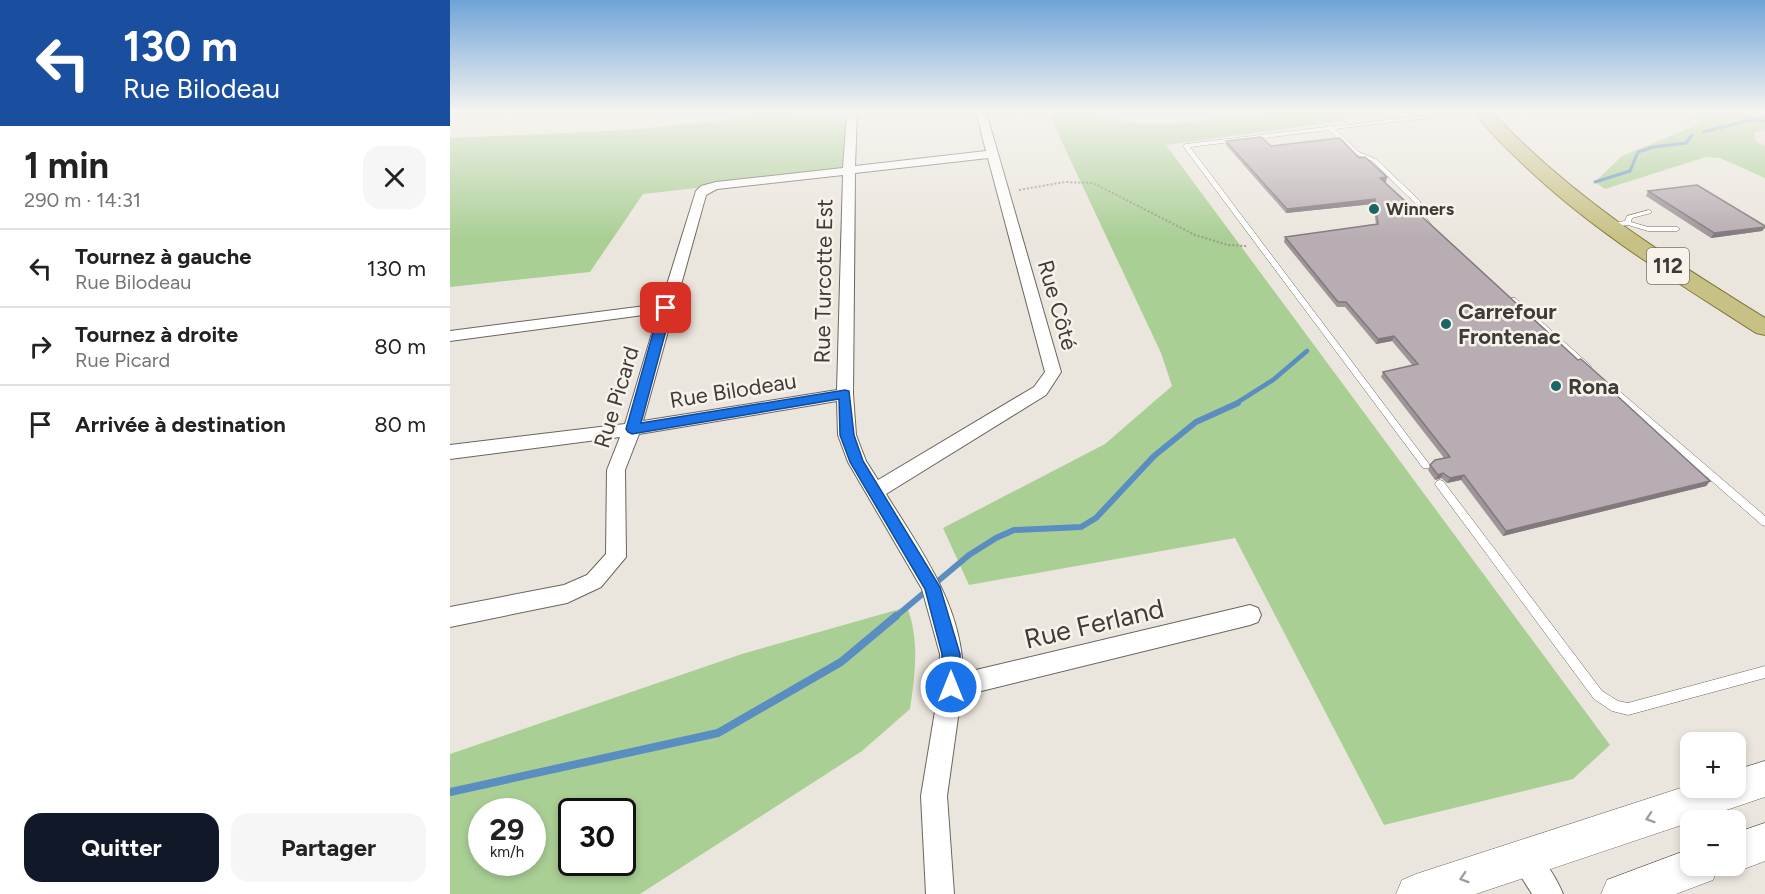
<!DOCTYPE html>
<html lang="fr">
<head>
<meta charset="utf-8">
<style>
	body { margin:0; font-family:Figtree,sans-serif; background:#f6f6f6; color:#222; height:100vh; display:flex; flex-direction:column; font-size:22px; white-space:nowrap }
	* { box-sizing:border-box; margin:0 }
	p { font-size:20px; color:#767676 }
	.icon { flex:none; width:33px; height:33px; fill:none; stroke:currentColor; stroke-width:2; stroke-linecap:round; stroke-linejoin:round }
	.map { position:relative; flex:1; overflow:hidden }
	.panel { display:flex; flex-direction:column; background:#fff; width:450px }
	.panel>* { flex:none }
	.hud { background:#1a4fa0; color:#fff; overflow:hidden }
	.controls { position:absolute; left:1230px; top:732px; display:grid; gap:12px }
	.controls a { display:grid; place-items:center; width:66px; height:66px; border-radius:12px; background:#fff; box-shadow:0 3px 9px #0003; font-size:30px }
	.speed { position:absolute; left:18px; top:798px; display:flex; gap:12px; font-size:30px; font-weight:700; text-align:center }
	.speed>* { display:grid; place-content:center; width:78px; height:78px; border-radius:50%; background:#fff; box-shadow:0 3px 9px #0003; line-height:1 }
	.speed small { font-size:15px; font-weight:400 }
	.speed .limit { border:3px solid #111; border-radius:9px; background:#fff; color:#111 }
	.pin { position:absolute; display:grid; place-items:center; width:51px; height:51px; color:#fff; margin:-26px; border-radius:12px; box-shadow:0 3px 9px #0006 }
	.me { position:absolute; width:66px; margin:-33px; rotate:0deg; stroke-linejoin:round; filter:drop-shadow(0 0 4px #0008) }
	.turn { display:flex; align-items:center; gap:21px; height:126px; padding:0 24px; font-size:27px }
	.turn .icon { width:78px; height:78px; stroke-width:2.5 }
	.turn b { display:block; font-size:42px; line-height:51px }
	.round { display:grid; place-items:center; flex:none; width:63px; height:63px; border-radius:18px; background:#f6f6f6 }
	.summary { display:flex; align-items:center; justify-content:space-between; height:102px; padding:0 24px }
	h1 { font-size:36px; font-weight:700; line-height:45px }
	.button { display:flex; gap:12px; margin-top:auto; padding:12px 24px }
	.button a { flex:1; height:69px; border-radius:18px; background:#111827; color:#fff; font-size:24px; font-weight:700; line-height:69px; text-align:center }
	.button a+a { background:#f6f6f6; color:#222 }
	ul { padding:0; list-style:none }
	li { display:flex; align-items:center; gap:18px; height:78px; padding:0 24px; border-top:2px solid #e0e0e0 }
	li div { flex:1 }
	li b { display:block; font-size:22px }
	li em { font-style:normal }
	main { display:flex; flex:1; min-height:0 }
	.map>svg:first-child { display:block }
	.industrial { fill:#efd5db }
	.green { fill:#aacf95; fill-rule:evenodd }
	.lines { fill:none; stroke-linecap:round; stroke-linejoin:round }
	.stream-far3 { stroke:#5a8dc0; stroke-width:3 }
	.stream-far2 { stroke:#5a8dc0; stroke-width:4.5 }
	.stream-far1 { stroke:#5a8dc0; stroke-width:6 }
	.stream { stroke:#5a8dc0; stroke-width:8 }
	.lane-casing { stroke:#6a655e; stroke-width:1 }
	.street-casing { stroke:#6a655e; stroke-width:2 }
	.secondary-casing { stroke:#6a655e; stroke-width:1 }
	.primary-casing { stroke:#807837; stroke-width:2 }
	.path { stroke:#9d9993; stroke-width:2; stroke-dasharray:2 2; stroke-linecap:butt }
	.lane { fill:#fff; fill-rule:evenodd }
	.street { fill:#fff; fill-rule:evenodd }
	.secondary { fill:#fff; fill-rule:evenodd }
	.primary { fill:#c8c186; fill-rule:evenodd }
	.wall { fill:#9e9599 }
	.shaded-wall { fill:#81797d }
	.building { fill:#b8adb2; stroke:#81797d; stroke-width:1.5 }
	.oneway { stroke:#9e9e9c }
	.route { fill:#1a73e8; stroke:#114b97; stroke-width:1.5 }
	.poi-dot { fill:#186665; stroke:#f8f3ea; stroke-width:2 }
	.labels { text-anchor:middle; stroke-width:5; stroke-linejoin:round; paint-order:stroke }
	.far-poi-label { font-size:18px; font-weight:bold; fill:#3e3c38; stroke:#f8f3ea; text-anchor:start }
	.shield { fill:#f8f3ea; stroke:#76736d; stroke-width:1.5 }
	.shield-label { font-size:21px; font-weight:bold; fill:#3e3c38 }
	.street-label { font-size:22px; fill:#3e3c38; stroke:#f8f3ea }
	.poi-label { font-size:22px; font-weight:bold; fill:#3e3c38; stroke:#f8f3ea; text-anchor:start }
	.near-street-label { font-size:27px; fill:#3e3c38; stroke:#f8f3ea }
</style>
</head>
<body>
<main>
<section class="panel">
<div class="hud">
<div class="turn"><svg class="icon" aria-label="left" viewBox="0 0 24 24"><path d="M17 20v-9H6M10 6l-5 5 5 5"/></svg><div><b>130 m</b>Rue Bilodeau</div></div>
</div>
<div class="summary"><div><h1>1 min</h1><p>290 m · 14:31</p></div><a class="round"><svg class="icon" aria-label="close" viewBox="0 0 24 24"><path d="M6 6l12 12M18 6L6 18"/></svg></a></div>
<ul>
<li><svg class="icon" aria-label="left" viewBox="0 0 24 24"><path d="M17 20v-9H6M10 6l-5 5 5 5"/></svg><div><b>Tournez à gauche</b><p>Rue Bilodeau</p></div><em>130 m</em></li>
<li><svg class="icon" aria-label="right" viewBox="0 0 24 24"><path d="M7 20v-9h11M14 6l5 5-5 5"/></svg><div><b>Tournez à droite</b><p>Rue Picard</p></div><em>80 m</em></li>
<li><svg class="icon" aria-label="arrive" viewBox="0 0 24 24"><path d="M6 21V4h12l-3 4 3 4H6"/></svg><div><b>Arrivée à destination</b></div><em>80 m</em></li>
</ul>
<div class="button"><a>Quitter</a><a>Partager</a></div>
</section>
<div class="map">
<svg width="1315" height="894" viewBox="0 0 1315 894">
	<rect width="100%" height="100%" fill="#ebe6dd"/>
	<polygon class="industrial" points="1212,112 1315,112 1315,168 1258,138"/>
	<g class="green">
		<polygon points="296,112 349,112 345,118 401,115 400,171 193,194 140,272 0,287 0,138 179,130 303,117 304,115"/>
		<polygon points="602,112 646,112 653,117 686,123 716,124 829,112 901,112 890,121 716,145 1160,745 1123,779 934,825 785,538 519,585 493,528 655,444 722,386 711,353 603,123"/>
		<polygon points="1230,112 1303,112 1315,116 1315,129 1304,133 1306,142 1315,146 1315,178 1270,158 1256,157 1155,189 1145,182 1172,156 1252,123"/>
		<path d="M457 607C470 640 465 675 460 709L412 751 190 894H0V754L292 654ZM32 812H82V862H32ZM122 812H172V862H122Z"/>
	</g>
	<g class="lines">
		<g class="stream-far3">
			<polyline points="1254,132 1300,120 1315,121"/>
			<polyline points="1145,182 1180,171 1188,152 1203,147 1236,143 1242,135"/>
		</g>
		<polyline class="stream-far2" points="785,404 823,380 857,351"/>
		<polyline class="stream-far1" points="444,618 519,555 546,538 564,530 631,527 646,518 704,456 746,422 788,403"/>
		<polyline class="stream" points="0,792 268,733 391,662 446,616"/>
		<g class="lane-casing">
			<g id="lane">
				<polygon points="1002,112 1015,112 1012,114 885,129 909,152 926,159 970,201 976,218 981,224 978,226 970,219 965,203 922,161 905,154 879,130 740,147 979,464 981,466 979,468 973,468 733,146 736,144 876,127 879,125 882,127"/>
				<polygon points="1199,210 1201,211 1201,213 1182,218 1181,222 1198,227 1227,227 1230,229 1227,231 1198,231 1178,225 1160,227 1157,225 1160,223 1175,221 1177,216"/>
				<polygon points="1059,298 1065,298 1140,365 1141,367 1140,369 1134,369 1059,302"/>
				<polygon points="1158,383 1161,384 1315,516 1315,526 1312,525 1155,388 1154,386"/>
				<polygon points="990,480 993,481 1152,691 1168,701 1178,703 1315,666 1315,678 1178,715 1162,711 1144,699 987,487 985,484 987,481"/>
			</g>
		</g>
		<g class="street-casing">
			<g id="street">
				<path d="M397 112H407L405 166 536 151 526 112H536L611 372 596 395 436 494C470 549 512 605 513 673L800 605 808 608 811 615 808 622 800 625 511 696 497 796 504 894H476L471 796 489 687 490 654 472 589 398 462 388 435 387 401 189 434 175 470 176 557 151 587 117 603 0 627V607L114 585 137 575 156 554 157 470 170 437 0 459V445L175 424 208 313 0 341V331L211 304 246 191 251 186 266 182 393 168ZM538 158 595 372 584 387 428 480 416 461 406 435 403 394 405 173ZM393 175 387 390 193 421 256 195 267 189Z"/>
				<path d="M1074 845C1091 852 1106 877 1113 894H1082L1060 859 1064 849Z"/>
			</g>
		</g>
		<g class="secondary-casing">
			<g id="secondary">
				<polygon points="1315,761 1315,797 1026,894 946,894 952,880 966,874 1240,785 1240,788 1286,788 1286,770"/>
				<polygon points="1315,823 1315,861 1286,872 1272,866 1286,866 1286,833"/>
				<polygon points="1240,849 1240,866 1269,866 1263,880 1226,894 1151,894 1157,880"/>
			</g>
		</g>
		<g class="primary-casing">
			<path id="primary" d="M1025 112H1042C1120 197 1217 257 1315 318V335L1306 333C1227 282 1144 232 1075 166 1057 149 1039 132 1025 112Z"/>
		</g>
		<polyline class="path" points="569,190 615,182 643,183 745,235 778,245 796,246"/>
		<use href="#lane" class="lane"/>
		<use href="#street" class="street"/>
		<use href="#secondary" class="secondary"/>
		<use href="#primary" class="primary"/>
	</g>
	<g class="wall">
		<polygon points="776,141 909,158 936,182 934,182 1128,360 1168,392 1166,394 1260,481 1256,486 1053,536 1011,480 997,483 991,478 985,480 978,470 980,465 994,458 931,377 933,372 963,366 942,341 926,344 895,307 887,307 834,242 835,237 926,224 923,204 836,213 776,145"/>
		<polygon points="1198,191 1315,226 1315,228 1312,231 1261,238 1196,196"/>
	</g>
	<g class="shaded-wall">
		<polygon points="937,177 936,182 928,182 930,178"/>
		<polygon points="925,199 923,204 836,213 837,209"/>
		<polygon points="1315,227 1312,231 1261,238 1264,233"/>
		<polygon points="944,336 942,341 926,344 928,339"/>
		<polygon points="993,473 991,478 985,480 988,475"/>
		<polygon points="1014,475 1011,480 997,483 1000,478"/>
		<polygon points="1260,481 1256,486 1053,536 1056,531"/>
	</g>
	<g class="building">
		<polygon points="811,137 821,146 890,138 909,158 915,157 937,177 930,178 1128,360 1131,359 1168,392 1164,393 1260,481 1056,531 1014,475 1000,478 993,473 988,475 980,465 985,460 1000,457 933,372 968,364 944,336 928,339 896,302 888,302 835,237 928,224 925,199 837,209 776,141"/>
		<polygon points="1247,185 1315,226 1315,227 1264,233 1198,191"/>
	</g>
	<defs><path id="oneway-chevron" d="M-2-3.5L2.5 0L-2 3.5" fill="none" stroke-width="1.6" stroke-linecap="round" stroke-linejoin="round" transform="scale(1.5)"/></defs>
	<g class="oneway">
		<use href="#oneway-chevron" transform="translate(1200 818) rotate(162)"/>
		<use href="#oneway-chevron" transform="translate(1014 878) rotate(162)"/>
	</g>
	<linearGradient id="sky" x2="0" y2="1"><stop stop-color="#6fa4d8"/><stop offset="0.47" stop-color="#f6f4f0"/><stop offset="1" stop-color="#f6f4f0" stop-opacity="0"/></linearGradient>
	<rect width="1315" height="237" fill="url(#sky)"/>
	<polygon class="route" points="216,304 222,308 191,423 395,390 399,391 404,435 413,461 490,587 510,654 510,687 507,693 501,696 495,693 492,687 492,654 475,589 400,462 390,435 389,399 182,434 178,432 176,429 210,308"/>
	<g class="poi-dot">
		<circle cx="924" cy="209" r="6"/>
		<circle cx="996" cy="324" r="6"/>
		<circle cx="1106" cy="386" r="6"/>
	</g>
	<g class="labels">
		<g class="far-poi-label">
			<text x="936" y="215">Winners</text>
		</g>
		<rect class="shield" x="1197" y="248" width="42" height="36" rx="4.5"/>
		<g class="shield-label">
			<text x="1218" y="273">112</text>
		</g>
		<g class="street-label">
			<text transform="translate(373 281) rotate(-89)" y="8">Rue Turcotte Est</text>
			<text transform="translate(608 305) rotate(74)" y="8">Rue Côté</text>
			<text transform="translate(283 390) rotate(-9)" y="8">Rue Bilodeau</text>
			<text transform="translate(166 397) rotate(-73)" y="8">Rue Picard</text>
		</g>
		<g class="poi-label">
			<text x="1008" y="319">Carrefour<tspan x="1008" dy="25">Frontenac</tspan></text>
			<text x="1118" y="394">Rona</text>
		</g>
		<g class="near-street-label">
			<text transform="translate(644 624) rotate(-13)" y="9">Rue Ferland</text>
		</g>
	</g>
</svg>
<div class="controls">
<a>+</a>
<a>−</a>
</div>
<div class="speed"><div>29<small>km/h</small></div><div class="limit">30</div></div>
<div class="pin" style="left:216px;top:308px;background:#d93025"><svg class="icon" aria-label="arrive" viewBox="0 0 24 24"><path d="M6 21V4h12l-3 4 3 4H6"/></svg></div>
<svg class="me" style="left:501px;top:687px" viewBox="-20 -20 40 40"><circle r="17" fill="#1a73e8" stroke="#fff" stroke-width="3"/><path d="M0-11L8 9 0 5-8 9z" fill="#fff"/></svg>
</div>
</main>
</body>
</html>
